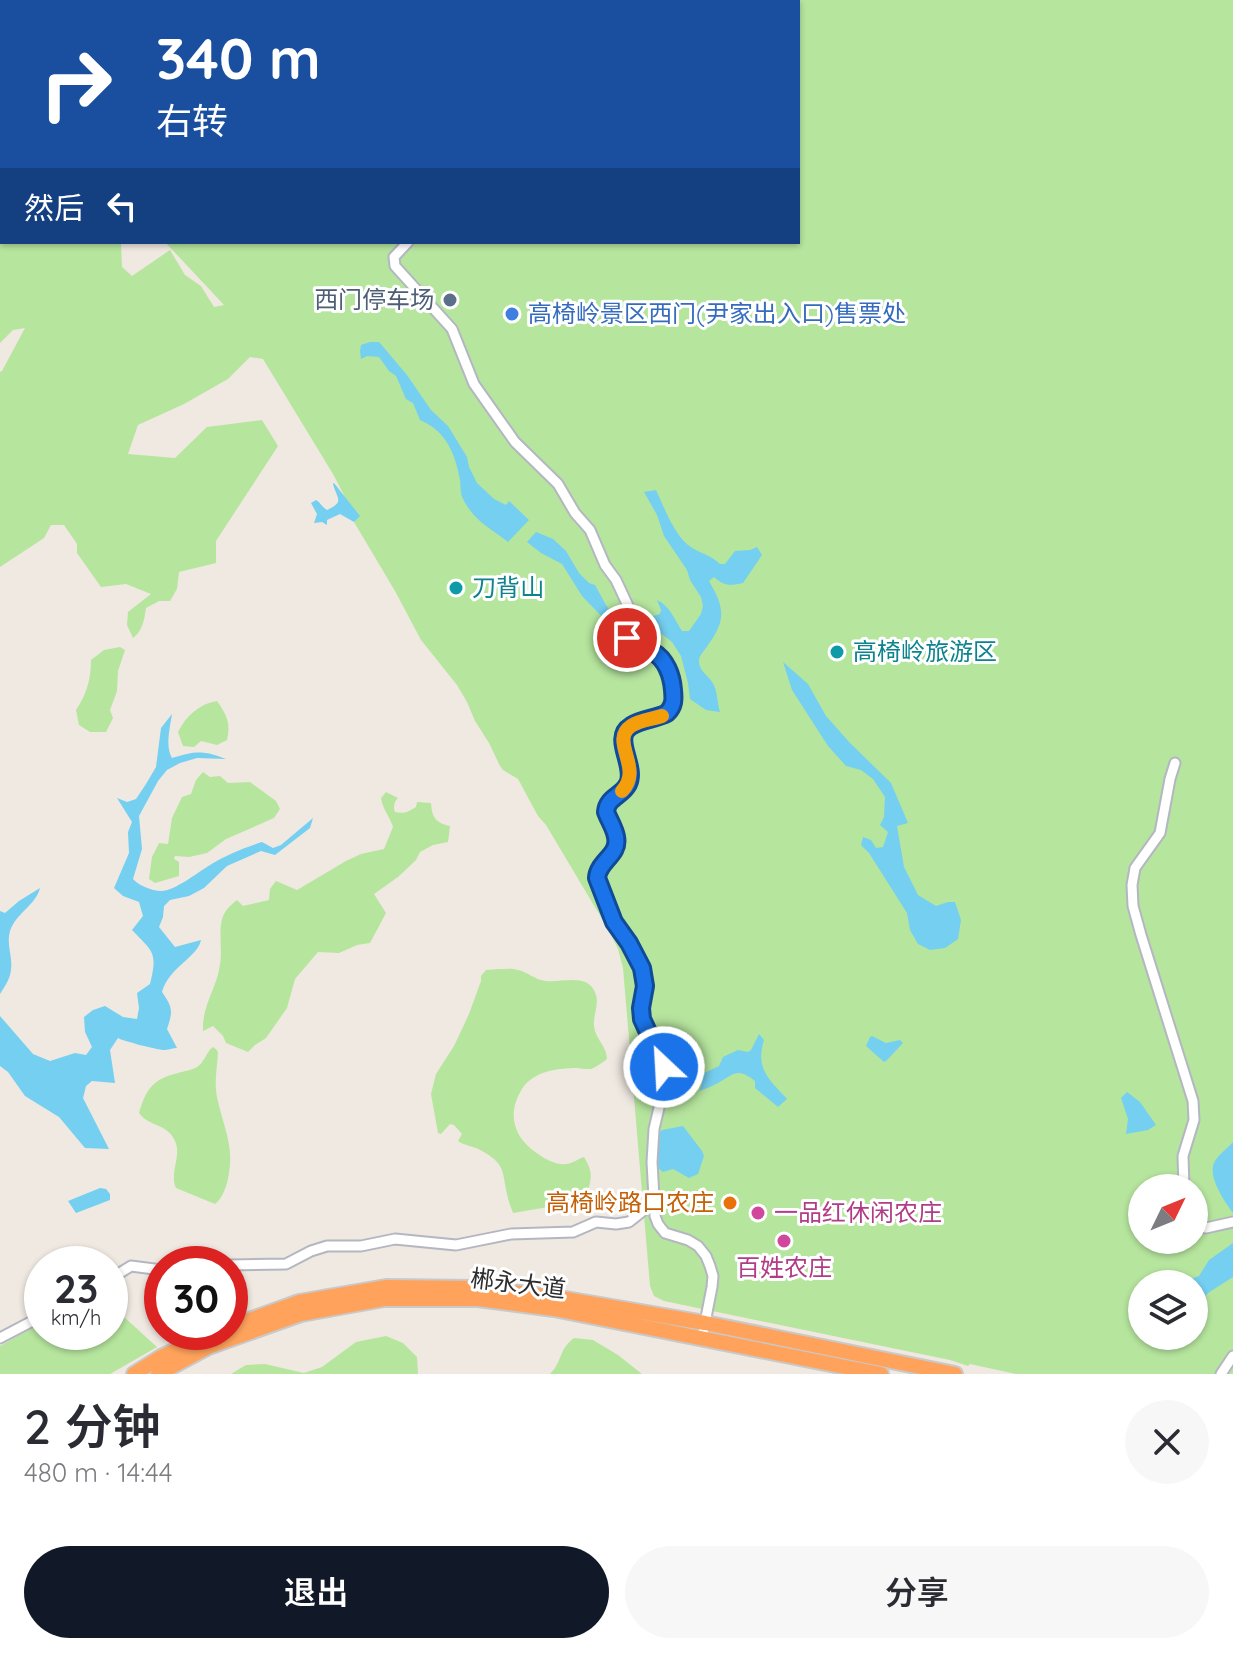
<!DOCTYPE html>
<html lang="zh">
<head>
<meta charset="utf-8">
<style>
	body { margin:0; font-family:Quicksand,"Noto Sans SC",sans-serif; background:#f7f7f7; color:#2b2b33; height:100vh; display:flex; flex-direction:column; font-size:30px; white-space:nowrap }
	* { box-sizing:border-box; margin:0 }
	p { font-size:26px; color:#7c7c81 }
	.icon { flex:none; width:44px; height:44px; fill:none; stroke:currentColor; stroke-width:2; stroke-linecap:round; stroke-linejoin:round }
	.map { position:relative; height:1374px; overflow:hidden }
	.sheet { display:flex; flex-direction:column; background:#fff; flex:1 }
	.sheet>* { flex:none }
	.guide { position:absolute; left:0px; top:0px; width:800px; height:244px; box-shadow:0 2px 6px #0004; background:#1a4fa0; color:#fff; overflow:hidden }
	.needle { width:52px; rotate:47deg }
	.controls { position:absolute; left:1128px; top:1174px; display:grid; gap:16px }
	.controls a { display:grid; place-items:center; width:80px; height:80px; border-radius:50%; background:#fff; box-shadow:0 2px 6px #0004; font-size:40px }
	.speed { position:absolute; left:24px; top:1246px; display:flex; gap:16px; font-size:40px; font-weight:700; text-align:center }
	.speed>* { display:grid; place-content:center; width:104px; height:104px; border-radius:50%; background:#fff; box-shadow:0 2px 6px #0004; line-height:1 }
	.speed small { font-size:20px; font-weight:400 }
	.speed .limit { border:12px solid #d22; background:#fff; color:#111 }
	.pin { position:absolute; display:grid; place-items:center; width:68px; height:68px; color:#fff; margin:-34px; border:4px solid #fff; border-radius:50%; box-shadow:0 2px 8px #0007 }
	.me { position:absolute; width:88px; margin:-44px; rotate:335deg; stroke-linejoin:round; filter:drop-shadow(0 0 6px #0008) }
	.turn { display:flex; align-items:center; gap:28px; height:168px; padding:0 24px; font-size:36px }
	.turn .icon { width:104px; height:104px; stroke-width:2.5 }
	.turn b { display:block; font-size:56px; line-height:68px }
	.then { display:flex; align-items:center; height:76px; padding:0 24px; background:#0003; gap:16px; font-size:30px }
	.round { display:grid; place-items:center; flex:none; width:84px; height:84px; border-radius:42px; background:#f7f7f7 }
	.head { display:flex; align-items:center; justify-content:space-between; height:136px; padding:0 24px }
	h1 { font-size:48px; font-weight:600; line-height:60px }
	.button { display:flex; gap:16px; margin-top:auto; padding:16px 24px }
	.button a { flex:1; height:92px; border-radius:48px; background:#111827; color:#fff; font-size:32px; font-weight:600; line-height:92px; text-align:center }
	.button a+a { background:#f7f7f7; color:#2b2b33 }
	.map>svg:first-child { display:block }
	.green { fill:#b6e59e; fill-rule:evenodd }
	.water { fill:#75cff0 }
	.lines { fill:none; stroke-linecap:round; stroke-linejoin:round }
	.minor-casing { stroke:#b4b7c1; stroke-width:13 }
	.highway-casing { stroke:#c9c9c9; stroke-width:18 }
	.minor { stroke:#fff; stroke-width:9 }
	.highway { stroke:#ffa35c; stroke-width:14 }
	.route-casing { stroke:#114b97; stroke-width:20 }
	.route { stroke:#1a73e8; stroke-width:14 }
	.slow { stroke:#f59e0b; stroke-width:14 }
	.service-dot { fill:#5c6f8a; stroke:#fff; stroke-width:3 }
	.shop-dot { fill:#3f7fe0; stroke:#fff; stroke-width:3 }
	.culture-dot { fill:#0f9aa8; stroke:#fff; stroke-width:3 }
	.food-dot { fill:#e8710a; stroke:#fff; stroke-width:3 }
	.hotel-dot { fill:#d1479c; stroke:#fff; stroke-width:3 }
	.labels { text-anchor:middle; stroke-width:6; stroke-linejoin:round; paint-order:stroke }
	.service-label { font-size:24px; fill:#4e5e75; stroke:#fff; text-anchor:end }
	.shop-label { font-size:24px; fill:#366cbe; stroke:#fff; text-anchor:start }
	.culture-label { font-size:24px; fill:#0d838f; stroke:#fff; text-anchor:start }
	.food-label { font-size:24px; fill:#c56008; stroke:#fff; text-anchor:end }
	.hotel-label { font-size:24px; fill:#b23c85; stroke:#fff; text-anchor:start }
	.street-label { font-size:24px; fill:#2e2e2e; stroke:#fff }
</style>
</head>
<body>
<div class="map">
<svg width="1233" height="1374" viewBox="0 0 1233 1374">
	<rect width="100%" height="100%" fill="#efe9e1"/>
	<g class="green">
		<path d="M0 0H168L171 2H2V242H117L121 244 122 267 132 276 170 250 185 275 201 286 214 307 224 305 165 242H798V2H174V0H1233V1374H1016L970 1364 968 1366 950 1360 664 1301 654 1296 650 1286 623 968 618 949 608 929 546 825 538 816 518 779 503 770 500 766 489 743 475 721 467 702 457 685 421 640 395 591 354 522 359 516 346 499 333 474 263 359 250 357 228 379 184 404 138 425 128 454 175 458 207 427 262 420 278 446 216 541V563L179 572 177 589 170 601H159L146 608C144 620 143 630 133 638L127 625 128 612 151 594 126 584 101 587 77 553V544L64 525H51L44 538 0 567V372L2 371 25 328 13 330 0 343ZM1142 1188H1194V1240H1142ZM1142 1284H1194V1336H1142Z"/>
		<path d="M120 647 125 650 118 671 117 691 110 710 113 718 106 732H90L79 725 76 710C87 694 91 678 91 660L104 650Z"/>
		<path d="M217 701C227 715 231 724 227 740L217 745 201 741 194 747 183 746 178 732C186 716 199 704 217 701Z"/>
		<polygon points="203,772 210,777 220,776 228,783 250,782 276,801 280,809 274,818 226,839 207,853 189,857 175,856 174,859 179,862 179,876 155,883 149,879 152,857 159,843 168,844 172,818 182,797 191,794 196,780"/>
		<path d="M386 792 398 798C394 802 393 807 395 812 404 814 408 812 416 807L417 802 431 803C432 818 436 823 450 826L448 842 433 845 420 852 416 860 398 877 374 894 386 913 370 943 357 945 339 953 318 952 295 979 287 1008 266 1038 255 1045 248 1052 226 1043 223 1036 213 1026 203 1031C202 1004 217 989 220 964 223 948 217 928 224 914 227 908 232 904 237 900L243 906 269 900 270 889 276 881 297 890 346 861 361 854 384 849 393 827C390 817 382 808 381 798Z"/>
		<path d="M499 969C505 969 512 968 518 970 528 972 535 980 546 981 563 983 589 972 596 995 599 1004 593 1016 594 1026 595 1039 607 1046 607 1059 602 1063 596 1067 591 1069 589 1069 580 1069 578 1068 558 1068 533 1071 522 1089 506 1115 514 1138 538 1154 547 1160 555 1165 567 1164 573 1163 578 1159 584 1157 593 1172 592 1177 587 1194L572 1200 566 1204 513 1213C511 1207 508 1200 507 1194 502 1170 505 1164 482 1151 474 1146 465 1146 458 1141L462 1134 454 1125 450 1124 441 1134 438 1133 431 1094 436 1074 454 1046 469 1014 481 981V976L486 970Z"/>
		<path d="M213 1047 217 1050 218 1053C217 1068 214 1083 217 1097 224 1130 236 1148 227 1183 224 1192 222 1198 215 1204L176 1188C169 1172 183 1155 174 1139 167 1124 148 1126 139 1113 146 1089 153 1079 178 1073 184 1071 192 1070 197 1067 205 1062 206 1052 213 1047Z"/>
		<polygon points="110,1300 124,1317 157,1347 110,1374 0,1374 0,1346 42,1322 42,1332 110,1332"/>
		<polygon points="386,1336 403,1343 417,1357 418,1374 231,1374 246,1365 265,1364 304,1373 322,1367 356,1342"/>
		<path d="M574 1338 593 1340 618 1355 642 1374H550C563 1361 558 1350 574 1338Z"/>
	</g>
	<g class="water">
		<path d="M370 342H379L407 375 431 410 448 426 467 457 469 467 477 483 494 499 506 505 509 501 529 520 508 542C489 527 475 522 463 499 460 493 461 487 460 480 455 453 446 431 420 420L413 403 406 399 396 376 389 371 379 357 367 356 361 359 360 351 361 345Z"/>
		<path d="M334 483 360 516 354 522 340 514 327 520V525L322 522 314 523 317 514 311 503 316 500C320 502 322 507 327 510 345 502 337 499 333 484Z"/>
		<path d="M656 490C663 505 674 534 688 545 698 553 710 554 720 564H725L735 551 750 550 757 547 762 555 743 583C730 586 724 586 714 577L709 581C725 608 726 620 708 645 705 650 699 655 699 661 699 671 708 675 712 682 718 690 717 703 720 712L706 710 690 699 688 683 681 656 672 642 659 632 644 629H625L610 625 582 596 562 564 541 553 527 542 536 532 553 539 566 551 579 573 589 583 595 585 606 605 614 616 622 622 636 621 660 614 661 610 657 600C669 605 675 620 682 631H689L701 614 703 606 701 597 690 580 687 570 664 536 657 515 644 492Z"/>
		<polygon points="783,662 808,684 826,716 850,743 891,783 908,823 897,826 904,867 918,895 936,906 948,902 955,902 961,920 958,939 945,948 930,950 918,944 910,930 907,913 869,853 861,845 863,837 871,840 876,848 883,847 888,832 880,825 884,817 885,797 873,779 861,770 846,766 828,746 792,690"/>
		<path d="M172 714C170 727 165 747 172 758 195 751 203 750 226 759L197 758 180 763 167 770 158 781 139 816 142 849 133 879C138 885 152 891 161 891 175 891 198 872 210 865 226 855 244 848 262 842L273 848 281 845 313 818 310 828 275 855 261 851 227 866 204 888 189 896 170 900 164 906 163 917 159 927 175 947 201 940C198 957 169 967 162 992 173 1008 173 1011 167 1029L177 1048C173 1048 168 1050 164 1050 158 1050 123 1041 118 1038L110 1050 115 1083 92 1081 86 1086 83 1098 109 1149 85 1148 59 1117 25 1096 8 1072 0 1066V1016L33 1054 50 1061 75 1053 86 1055 92 1047 85 1032 84 1017 93 1010 105 1006 123 1017 137 1019 139 1008 137 993 150 984C158 952 153 952 132 930L143 916 139 902 123 896 114 888 129 853 128 832 132 822 117 798 127 802 136 799 146 784 156 767 161 728Z"/>
		<path d="M40 888C36 905 16 913 10 931 6 944 13 957 11 970 10 979 5 986 0 994V911L5 913 19 901Z"/>
		<path d="M759 1034 764 1040C755 1069 769 1079 787 1099L778 1107 755 1088V1081C737 1067 734 1074 718 1083 712 1086 706 1089 699 1091L702 1084 700 1075 719 1066 723 1057 738 1050 748 1052 751 1050Z"/>
		<polygon points="872,1036 886,1043 900,1040 903,1043 886,1061 884,1062 866,1046 870,1037"/>
		<polygon points="1127,1092 1140,1102 1156,1125 1148,1130 1126,1134 1128,1119 1121,1098"/>
		<polygon points="683,1126 702,1151 704,1156 698,1174 689,1178 673,1169 663,1172 658,1168 657,1163 660,1132 662,1130"/>
		<path d="M1233 1142V1213C1225 1202 1206 1175 1215 1161 1219 1154 1228 1148 1233 1142Z"/>
		<polygon points="100,1188 106,1189 110,1194 110,1200 76,1213 68,1201"/>
		<polygon points="1233,1243 1233,1277 1208,1293 1194,1309 1194,1284 1178,1284 1199,1276 1209,1260"/>
	</g>
	<g class="lines">
		<g class="minor-casing">
			<g id="minor">
				<polyline points="309,2 309,0"/>
				<polyline points="408,242 394,257 395,266 452,329 474,384 515,442 558,484 575,513 590,530 605,565 616,580 629,608 627,638 629,643 634,647 655,653 668,668 673,684 673,706 670,710 662,716 635,724 627,729 623,744 631,769 630,779 623,791 608,803 606,812 617,841 614,852 598,871 598,882 610,913 638,958 642,968 645,986 641,1008 642,1019 664,1067 665,1082 654,1129 652,1162 655,1216 658,1224 665,1233 688,1240 698,1246 706,1256 710,1266 713,1276 712,1287 702,1338"/>
				<polyline points="1175,763 1170,779 1160,833 1135,868 1132,885 1133,906 1141,935 1193,1101 1194,1120 1183,1156 1184,1188"/>
				<polyline points="1194,1217 1197,1223 1206,1228 1233,1222"/>
				<polyline points="230,1265 286,1264 311,1251 327,1246 361,1246 395,1239 456,1245 511,1234 573,1232 596,1222 616,1224 629,1222 653,1203"/>
				<polyline points="110,1279 131,1266 162,1270"/>
				<polyline points="0,1338 42,1316"/>
				<polyline points="1221,1374 1233,1356"/>
			</g>
		</g>
		<g class="highway-casing">
			<g id="highway">
				<polyline points="230,1327 299,1302 386,1287 477,1288 554,1297 705,1323 955,1374"/>
				<polyline points="134,1374 161,1357 215,1332"/>
				<polyline points="158,1374 208,1347 301,1314 384,1299 478,1299 554,1309 881,1374"/>
			</g>
		</g>
		<use href="#minor" class="minor"/>
		<use href="#highway" class="highway"/>
	</g>
	<g class="lines">
		<g class="route-casing">
			<path id="route" d="M627 638C632 650 643 646 653 652 666 659 672 676 673 690 674 700 674 706 667 713 656 719 642 719 631 726 611 738 637 766 628 784 622 796 607 797 606 812 609 820 615 829 616 837 620 855 598 861 597 878L614 922 629 943 642 968 645 986 641 1008 642 1019 664 1067"/>
		</g>
		<use href="#route" class="route"/>
		<path class="slow" d="M622 791C644 768 609 741 631 726 639 720 653 719 662 716"/>
	</g>
	<circle class="service-dot" cx="450" cy="300" r="8"/>
	<circle class="shop-dot" cx="512" cy="314" r="8"/>
	<g class="culture-dot">
		<circle cx="456" cy="588" r="8"/>
		<circle cx="837" cy="652" r="8"/>
	</g>
	<circle class="food-dot" cx="730" cy="1203" r="8"/>
	<g class="hotel-dot">
		<circle cx="758" cy="1213" r="8"/>
		<circle cx="784" cy="1241" r="8"/>
	</g>
	<g class="labels">
		<g class="service-label">
			<text x="434" y="308">西门停车场</text>
		</g>
		<g class="shop-label">
			<text x="528" y="322">高椅岭景区西门(尹家出入口)售票处</text>
		</g>
		<g class="culture-label">
			<text x="472" y="596">刀背山</text>
			<text x="853" y="660">高椅岭旅游区</text>
		</g>
		<g class="food-label">
			<text x="714" y="1211">高椅岭路口农庄</text>
		</g>
		<g class="hotel-label">
			<text x="774" y="1221">一品红休闲农庄</text>
			<text x="784" y="1276" text-anchor="middle">百姓农庄</text>
		</g>
		<g class="street-label">
			<text transform="translate(518 1284) rotate(7)" y="8">郴永大道</text>
		</g>
	</g>
</svg>
<div class="controls">
<a><svg class="needle" viewBox="-14 -14 28 28"><path d="M0-13l5 13h-10z" fill="#e53935"/><path d="M0 13l5-13h-10z" fill="#7c7c81"/></svg></a>
<a><svg class="icon" aria-label="layers" viewBox="0 0 24 24"><path d="M12 4l9 5-9 5-9-5zM3 14l9 5 9-5"/></svg></a>
</div>
<div class="speed"><div>23<small>km/h</small></div><div class="limit">30</div></div>
<div class="pin" style="left:627px;top:638px;background:#d93025"><svg class="icon" aria-label="arrive" viewBox="0 0 24 24"><path d="M6 21V4h12l-3 4 3 4H6"/></svg></div>
<svg class="me" style="left:664px;top:1067px" viewBox="-20 -20 40 40"><circle r="17" fill="#1a73e8" stroke="#fff" stroke-width="3"/><path d="M0-11L8 9 0 5-8 9z" fill="#fff"/></svg>
<div class="guide">
<div class="turn"><svg class="icon" aria-label="right" viewBox="0 0 24 24"><path d="M7 20v-9h11M14 6l5 5-5 5"/></svg><div><b>340 m</b>右转</div></div>
<div class="then">然后<svg class="icon" aria-label="left" viewBox="0 0 24 24"><path d="M17 20v-9H6M10 6l-5 5 5 5"/></svg></div>
</div>
</div>
<section class="sheet">
<div class="head"><div><h1>2 分钟</h1><p>480 m · 14:44</p></div><a class="round"><svg class="icon" aria-label="close" viewBox="0 0 24 24"><path d="M6 6l12 12M18 6L6 18"/></svg></a></div>
<div class="button"><a>退出</a><a>分享</a></div>
</section>
</body>
</html>
